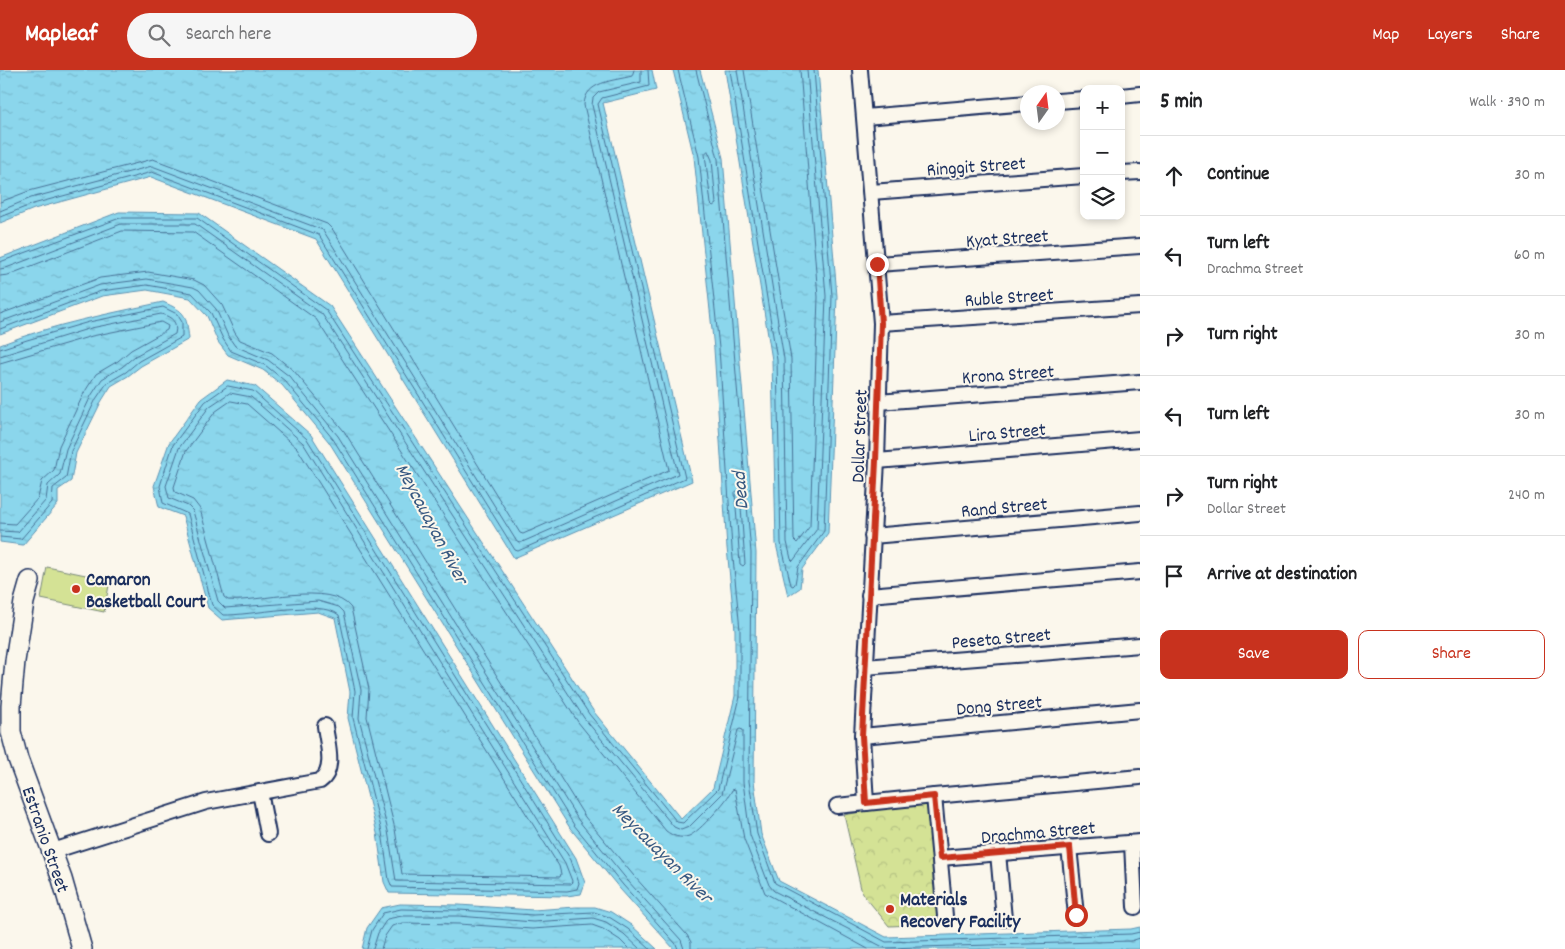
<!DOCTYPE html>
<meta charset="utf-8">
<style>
:root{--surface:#fff;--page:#f6f6f6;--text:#202124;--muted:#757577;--line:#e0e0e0;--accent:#c8321e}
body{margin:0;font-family:Dekko,sans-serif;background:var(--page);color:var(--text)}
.controls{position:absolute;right:15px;top:15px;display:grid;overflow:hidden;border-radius:10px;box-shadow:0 2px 8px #0003}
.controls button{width:45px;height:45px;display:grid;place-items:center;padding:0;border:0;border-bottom:1px solid var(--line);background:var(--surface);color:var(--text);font:25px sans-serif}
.compass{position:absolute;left:1020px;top:15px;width:45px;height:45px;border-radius:50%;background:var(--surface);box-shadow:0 2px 8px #0003;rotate:14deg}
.stop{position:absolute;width:15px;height:15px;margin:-11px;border:4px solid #c8321e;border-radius:50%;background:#fff}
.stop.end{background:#c8321e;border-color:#fff;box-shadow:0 1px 5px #0008}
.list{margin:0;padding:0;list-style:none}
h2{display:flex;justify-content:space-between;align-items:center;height:65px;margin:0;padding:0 20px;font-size:21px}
h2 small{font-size:16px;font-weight:400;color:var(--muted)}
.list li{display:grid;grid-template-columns:32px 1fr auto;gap:15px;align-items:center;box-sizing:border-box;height:80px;padding:0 20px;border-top:1px solid var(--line)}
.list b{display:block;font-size:19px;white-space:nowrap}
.list p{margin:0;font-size:16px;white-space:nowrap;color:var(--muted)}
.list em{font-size:16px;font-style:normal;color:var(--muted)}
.actions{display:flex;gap:10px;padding:15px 20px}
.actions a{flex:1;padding:11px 0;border:1px solid var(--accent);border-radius:10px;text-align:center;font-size:18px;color:var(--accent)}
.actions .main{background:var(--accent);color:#fff}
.icon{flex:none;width:28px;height:28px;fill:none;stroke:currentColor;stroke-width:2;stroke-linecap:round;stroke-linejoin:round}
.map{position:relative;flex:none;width:1140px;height:879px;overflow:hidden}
header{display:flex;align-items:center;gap:30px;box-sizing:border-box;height:70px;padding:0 25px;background:var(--accent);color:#fff}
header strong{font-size:24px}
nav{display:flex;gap:28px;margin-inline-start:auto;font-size:18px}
.search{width:350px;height:45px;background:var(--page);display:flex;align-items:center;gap:12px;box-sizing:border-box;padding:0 18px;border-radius:28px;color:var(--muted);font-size:19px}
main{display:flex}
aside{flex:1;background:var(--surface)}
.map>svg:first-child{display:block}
.park{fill:url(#park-crowns);stroke:#78887a}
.pitch{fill:#d4e295;stroke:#78887a}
.water{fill:url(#water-ripples);stroke:#5e93b3}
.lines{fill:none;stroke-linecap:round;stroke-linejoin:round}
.shore{stroke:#487297;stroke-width:1}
.street-casing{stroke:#1b2f5e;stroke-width:18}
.secondary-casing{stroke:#1b2f5e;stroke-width:22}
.street{stroke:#fbf7ec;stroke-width:14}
.secondary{stroke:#fbf7ec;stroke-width:19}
.route{stroke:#c8321e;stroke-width:6}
.poi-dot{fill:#c8321e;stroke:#fbf7ec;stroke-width:2}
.labels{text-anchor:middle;stroke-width:4;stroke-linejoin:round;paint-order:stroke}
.street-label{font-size:19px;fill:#1b2f5e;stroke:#fbf7ec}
.poi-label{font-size:19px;font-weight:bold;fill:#1b2f5e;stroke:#fbf7ec;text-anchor:start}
.water-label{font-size:20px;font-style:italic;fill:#375982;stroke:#fbf7ec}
</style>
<header>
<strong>Mapleaf</strong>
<div class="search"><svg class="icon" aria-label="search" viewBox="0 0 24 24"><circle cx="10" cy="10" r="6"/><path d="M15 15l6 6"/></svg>Search here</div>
<nav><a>Map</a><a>Layers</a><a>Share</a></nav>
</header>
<main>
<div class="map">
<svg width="1140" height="879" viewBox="0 0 1140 879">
<defs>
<pattern id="park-crowns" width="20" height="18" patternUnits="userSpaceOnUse" patternTransform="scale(1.25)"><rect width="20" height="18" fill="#d4e295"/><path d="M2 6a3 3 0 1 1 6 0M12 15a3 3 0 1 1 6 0" fill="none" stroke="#b5c283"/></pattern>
<pattern id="water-ripples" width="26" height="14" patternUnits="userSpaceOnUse" patternTransform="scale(1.25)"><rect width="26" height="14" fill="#8bd6ec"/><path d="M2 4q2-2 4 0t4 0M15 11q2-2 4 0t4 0" fill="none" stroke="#77b8cd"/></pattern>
</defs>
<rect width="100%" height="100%" fill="#fbf7ec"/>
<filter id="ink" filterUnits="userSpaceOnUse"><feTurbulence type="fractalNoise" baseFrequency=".02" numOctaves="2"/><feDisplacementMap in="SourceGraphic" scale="10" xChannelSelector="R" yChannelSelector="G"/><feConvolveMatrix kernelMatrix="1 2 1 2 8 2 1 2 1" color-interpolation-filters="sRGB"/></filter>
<g filter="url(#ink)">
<path class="park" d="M 929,733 L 938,854 L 889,856 L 862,823 L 844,745 L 866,741 Z"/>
<path class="pitch" d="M 47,497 L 110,510 L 104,542 L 41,529 Z"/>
<g class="water">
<path d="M 0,0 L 652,0 L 656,20 L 603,33 L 692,411 L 514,488 L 316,169 L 151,107 L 34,139 L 0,153 Z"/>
<path d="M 673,0 L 700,0 L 723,88 L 756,483 L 754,711 L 761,764 L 779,811 L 886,867 L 1131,859 L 1140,857 L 1140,879 L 674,879 L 620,819 L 570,758 L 329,372 L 282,315 L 263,300 L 228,285 L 218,272 L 207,246 L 190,228 L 147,220 L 102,226 L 0,264 L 0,188 L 119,142 L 199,143 L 330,236 L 594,642 L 681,749 L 713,718 L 735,626 L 735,560 L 727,478 L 714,279 L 694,87 Z"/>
<path d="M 725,0 L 818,0 L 837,226 L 828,464 L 802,499 L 800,518 L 788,526 L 776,474 L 772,290 Z"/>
<path d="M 163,232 C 186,242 186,244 189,269 L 141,296 L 128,306 L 111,316 L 101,332 L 76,383 L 71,411 L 58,420 L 58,434 L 23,475 L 0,472 L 0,275 C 53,254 108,244 163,232 Z"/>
<path d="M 227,310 L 255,316 L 311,365 L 576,788 L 585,813 L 581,824 L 567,826 L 389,823 L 384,812 L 377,763 L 348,648 L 350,622 L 335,548 L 318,542 L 222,550 L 208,538 L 183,446 L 159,437 L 154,416 L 169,373 L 201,329 Z"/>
<path d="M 400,834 L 459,835 L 533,840 L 576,837 L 595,837 L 611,842 L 631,855 L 657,879 L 362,879 L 367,858 L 381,838 Z"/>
</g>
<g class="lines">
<g class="shore">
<path d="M 696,0 L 718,89 L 751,483 L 749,711 L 757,764 L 775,813 L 886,872 L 1131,864 L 1140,862"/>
<path d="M 730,0 L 777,290 L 781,473 L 791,515 L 793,516 L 795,514 L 798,497 L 824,461 L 832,226 L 814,0"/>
<path d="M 737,0 L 784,289 L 787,472 L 791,489 L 793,491 L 817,459 L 826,226 L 807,0"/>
<path d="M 744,0 L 791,289 L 794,470 L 797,473 L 810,456 L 818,227 L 800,0"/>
<path d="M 708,81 L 712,90 L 716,134 L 713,136 L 711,134 L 705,84 Z"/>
<path d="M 0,132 L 29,121 L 153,89 L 327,154 L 333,160 L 520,463 L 523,464 L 669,400 L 584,35 C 585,11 614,11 632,6 L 634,0"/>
<path d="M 0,141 L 31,128 L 152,96 L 323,160 L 517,472 L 520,473 L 678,404 L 592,35 L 593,28 L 599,22 L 641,12 L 641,0"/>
<path d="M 0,147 L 33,134 L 152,102 L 319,165 L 515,480 L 518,481 L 685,408 L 598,34 L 602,28 L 649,16 L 648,0"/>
<path d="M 0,192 L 120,148 L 197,148 L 326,240 L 589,644 L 677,752 L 683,753 L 718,719 L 740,627 L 740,560 L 732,478 L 719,278 L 699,87 L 678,0"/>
<path d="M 0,199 L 6,198 L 121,154 L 195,154 L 322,244 L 584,648 L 674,757 L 681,760 L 689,757 L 722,724 L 738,660 L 740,659 L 743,660 L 743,712 L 750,765 L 769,815 L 774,821 L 885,878 L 1131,871 L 1140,868"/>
<path d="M 0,206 L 8,205 L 122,161 L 193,162 L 316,249 L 578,652 L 666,761 C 673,766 680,769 689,766 C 699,762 728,730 732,720 L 735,719 L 744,769 L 765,823 L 868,879"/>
<path d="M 0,244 L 100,208 L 148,202 L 194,210 L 204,215 L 222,235 L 235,263 L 240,270 L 272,283 L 294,301 L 344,361 L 585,747 L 634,806 L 687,865 L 691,872 L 691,879"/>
<path d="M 0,252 L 100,215 L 147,209 L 193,217 L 199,220 L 216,239 L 228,266 L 235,276 L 268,290 L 289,306 L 338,366 L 579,751 L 628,811 L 681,870 L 684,879"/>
<path d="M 0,259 L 101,221 L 147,215 L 192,223 L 211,243 L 223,269 L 231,281 L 265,295 L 285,311 L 333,369 L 574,755 L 623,815 L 676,874 L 678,879"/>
<path d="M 0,279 L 27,270 L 89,252 L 163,237 L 177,244 L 182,252 L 182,267 L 139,291 L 126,302 L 107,313 L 96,329 L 71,381 L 66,408 L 53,418 L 52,433 L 21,469 L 0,467"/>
<path d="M 0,286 L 91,258 L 161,244 C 172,247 178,252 175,264 L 135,286 L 122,297 L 102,309 L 91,326 L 66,379 L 60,404 L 48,415 L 46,430 L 18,462 L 0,461"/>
<path d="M 0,293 L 92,266 L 161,252 L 168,256 L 167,260 L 131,280 L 118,291 L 96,304 L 84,323 L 59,376 L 54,400 L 42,411 L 38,428 L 15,454 L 0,453"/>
<path d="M 228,316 L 253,321 L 307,369 L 571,790 L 579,813 L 577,819 L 567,821 L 392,817 L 389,810 L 382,762 L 353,648 L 355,621 L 339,545 C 320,529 250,546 223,545 L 212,535 L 188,444 L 163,433 L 160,416 L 173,375 L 205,332 Z"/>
<path d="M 230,323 L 251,327 L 303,373 L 565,793 L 572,811 L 571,814 L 396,811 L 388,761 L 359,648 L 361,620 L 344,542 L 339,537 L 318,531 L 225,538 L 218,531 L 193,441 L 188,436 L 169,428 L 166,416 L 179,378 L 209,337 Z"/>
<path d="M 231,331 L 247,334 L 297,378 L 559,796 L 561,804 L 560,807 L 402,804 L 395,759 L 367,647 L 369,619 L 351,538 C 330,510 258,533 228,530 L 224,527 L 200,439 L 193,430 L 175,422 L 174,417 L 186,381 L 215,342 Z"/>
<path d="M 737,421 L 740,423 L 745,494 L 743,496 L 740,494 L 735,423 Z"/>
<path d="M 367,879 L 372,860 L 383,843 L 401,839 L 459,840 L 533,845 L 594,842 L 609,847 L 628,859 L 650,879"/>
<path d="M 373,879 L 378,863 L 387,849 L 402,846 L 459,846 L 533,852 L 593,848 L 606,852 L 624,864 L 640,879"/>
<path d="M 381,879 L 385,866 L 392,856 L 403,853 L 459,854 L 532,859 L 592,855 L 603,859 L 620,870 L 629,879"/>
</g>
<defs>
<g id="street">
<path d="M 860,0 L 881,253 L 877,391 L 862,666 L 866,733"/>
<path d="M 1121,26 L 1140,24"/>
<path d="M 1058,31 L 1084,29"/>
<path d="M 865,47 L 1028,33"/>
<path d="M 1121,103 L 1140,102"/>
<path d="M 871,122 L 1084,106"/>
<path d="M 877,194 L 1140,176"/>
<path d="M 881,253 L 1140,236"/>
<path d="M 878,332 L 1140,312"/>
<path d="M 877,391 L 1140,369"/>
<path d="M 872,466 L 1140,443"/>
<path d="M 869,525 L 1140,502"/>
<path d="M 865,597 L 1140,575"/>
<path d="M 862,666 L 1140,640"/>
<path d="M 260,722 L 268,764"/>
<path d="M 934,726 L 945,846"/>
<path d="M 837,736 L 934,726 L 1140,707"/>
<path d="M 1132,773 L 1135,837"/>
<path d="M 1069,777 L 1076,845"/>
<path d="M 53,781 L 206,732 L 320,711 C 336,700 327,673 325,656"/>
<path d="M 998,783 L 1004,849"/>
<path d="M 940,788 L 1140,772"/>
</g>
<path id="secondary" d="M 30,511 L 24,532 L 15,591 L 11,636 L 11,662 L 18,689 L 62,809 L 82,879"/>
</defs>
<use href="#street" class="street-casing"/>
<use href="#secondary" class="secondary-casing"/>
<use href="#street" class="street"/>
<use href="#secondary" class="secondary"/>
</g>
</g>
<g class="lines" filter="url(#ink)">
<path class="route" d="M 877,194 L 881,253 L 876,391 L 862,666 L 866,733 L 934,726 L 940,788 L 1070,777 L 1076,845"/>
</g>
<g class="poi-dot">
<circle cx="76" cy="519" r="5"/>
<circle cx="890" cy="839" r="5"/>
</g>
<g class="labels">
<g class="street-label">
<text transform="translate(976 95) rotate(-4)" y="7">Ringgit Street</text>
<text transform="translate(1007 167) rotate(-4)" y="7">Kyat Street</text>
<text transform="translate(1009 226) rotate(-4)" y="7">Ruble Street</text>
<text transform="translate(1008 303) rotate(-4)" y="7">Krona Street</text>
<text transform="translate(1007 361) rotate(-5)" y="7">Lira Street</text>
<text transform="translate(858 366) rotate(-88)" y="7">Dollar Street</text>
<text transform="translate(1004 436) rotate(-5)" y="7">Rand Street</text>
<text transform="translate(1001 567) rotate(-5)" y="7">Peseta Street</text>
<text transform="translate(999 634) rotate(-5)" y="7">Dong Street</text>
<text transform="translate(1038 761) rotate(-5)" y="7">Drachma Street</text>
<text transform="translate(47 769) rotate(71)" y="7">Estranio Street</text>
</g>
<g class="poi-label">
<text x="86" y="515">Camaron<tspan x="86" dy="22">Basketball Court</tspan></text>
<text x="900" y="835">Materials<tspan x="900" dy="22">Recovery Facility</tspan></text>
</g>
<g class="water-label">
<text transform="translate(739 421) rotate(-95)" y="7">Dead</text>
<text transform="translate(433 453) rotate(62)" y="7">Meycauayan River</text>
<text transform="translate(663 782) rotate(45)" y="7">Meycauayan River</text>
</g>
</g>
</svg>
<div class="controls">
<button>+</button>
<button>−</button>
<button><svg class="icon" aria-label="layers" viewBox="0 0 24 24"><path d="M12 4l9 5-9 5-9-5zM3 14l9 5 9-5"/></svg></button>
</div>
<svg class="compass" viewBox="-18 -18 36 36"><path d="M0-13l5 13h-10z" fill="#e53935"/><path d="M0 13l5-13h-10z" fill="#757577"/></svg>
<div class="stop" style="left:1076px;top:845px"></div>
<div class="stop end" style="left:877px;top:194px"></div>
</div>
<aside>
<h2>5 min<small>Walk · 390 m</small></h2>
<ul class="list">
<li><svg class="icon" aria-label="ahead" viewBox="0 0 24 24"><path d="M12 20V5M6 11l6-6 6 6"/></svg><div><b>Continue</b></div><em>30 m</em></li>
<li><svg class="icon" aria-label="left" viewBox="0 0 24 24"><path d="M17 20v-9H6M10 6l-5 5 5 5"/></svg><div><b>Turn left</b><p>Drachma Street</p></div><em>60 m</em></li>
<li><svg class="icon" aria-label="right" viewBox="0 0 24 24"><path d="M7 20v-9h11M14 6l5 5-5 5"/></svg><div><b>Turn right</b></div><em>30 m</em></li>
<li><svg class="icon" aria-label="left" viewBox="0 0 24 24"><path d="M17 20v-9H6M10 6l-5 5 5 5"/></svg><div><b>Turn left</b></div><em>30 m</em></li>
<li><svg class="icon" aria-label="right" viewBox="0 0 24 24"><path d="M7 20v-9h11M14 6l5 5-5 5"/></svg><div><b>Turn right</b><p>Dollar Street</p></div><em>240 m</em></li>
<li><svg class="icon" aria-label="arrive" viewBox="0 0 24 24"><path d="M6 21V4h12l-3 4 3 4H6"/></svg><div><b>Arrive at destination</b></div></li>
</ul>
<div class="actions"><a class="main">Save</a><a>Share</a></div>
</aside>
</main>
